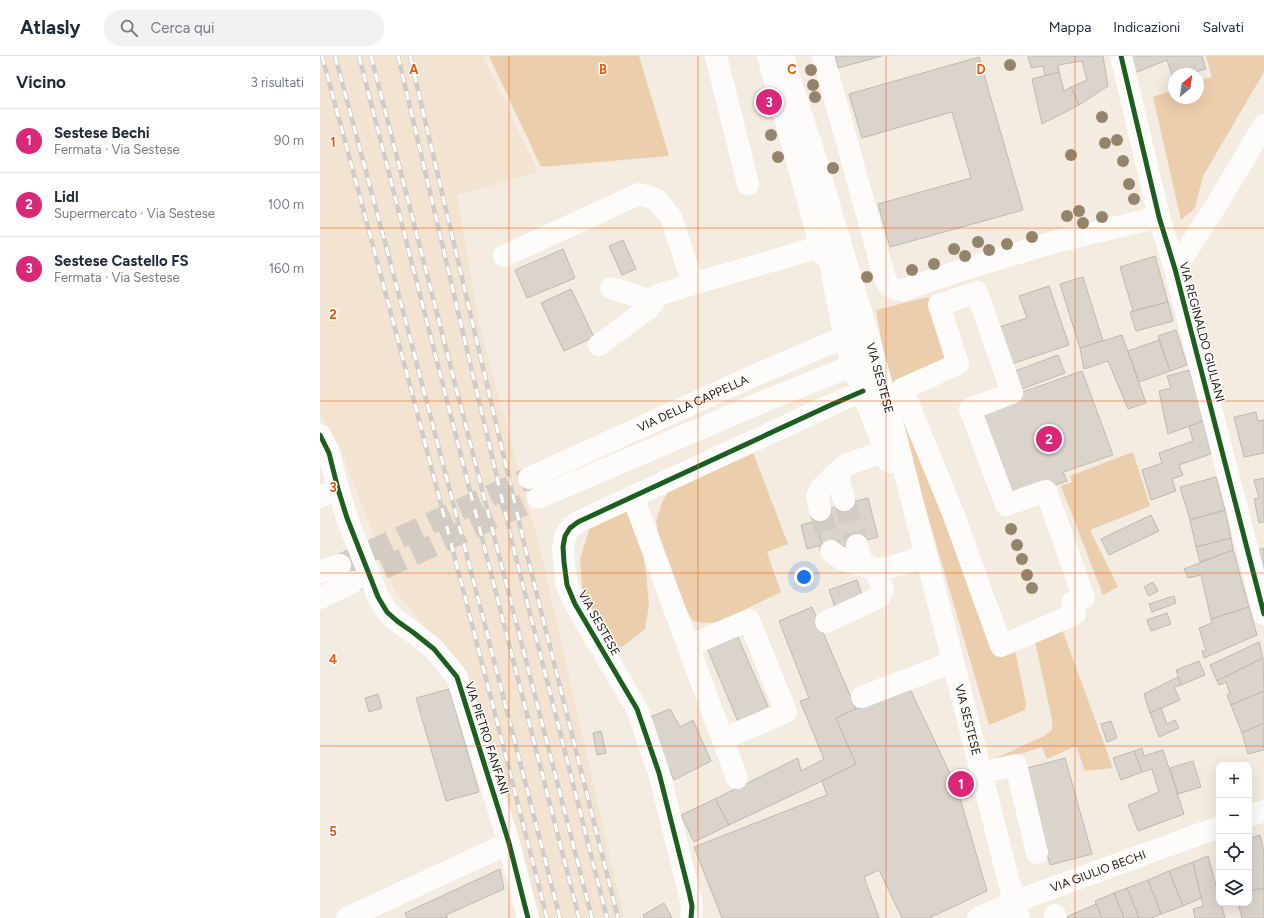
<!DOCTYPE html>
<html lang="it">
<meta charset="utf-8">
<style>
:root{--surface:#fff;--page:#f2f2f3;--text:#1f2937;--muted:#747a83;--line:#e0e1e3;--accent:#db2777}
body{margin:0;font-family:Figtree,sans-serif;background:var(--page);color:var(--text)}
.controls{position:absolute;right:12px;bottom:12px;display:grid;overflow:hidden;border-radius:8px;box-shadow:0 4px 16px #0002}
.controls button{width:36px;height:36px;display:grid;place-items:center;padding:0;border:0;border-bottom:1px solid var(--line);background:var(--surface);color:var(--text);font:20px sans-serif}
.compass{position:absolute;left:848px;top:12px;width:36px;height:36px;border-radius:50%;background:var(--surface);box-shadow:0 4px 16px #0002;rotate:29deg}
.you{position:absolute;left:484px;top:521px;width:14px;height:14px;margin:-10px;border:3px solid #fff;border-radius:50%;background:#1a73e8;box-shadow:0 0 0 6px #1a73e833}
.badge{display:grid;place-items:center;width:26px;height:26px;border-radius:50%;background:var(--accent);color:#fff;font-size:13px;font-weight:700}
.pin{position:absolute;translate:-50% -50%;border:2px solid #fff;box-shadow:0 1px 4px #0006}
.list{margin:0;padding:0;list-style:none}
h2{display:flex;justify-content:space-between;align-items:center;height:52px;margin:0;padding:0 16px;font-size:17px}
h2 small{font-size:13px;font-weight:400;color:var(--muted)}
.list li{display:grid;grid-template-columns:26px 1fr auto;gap:12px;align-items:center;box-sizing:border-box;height:64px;padding:0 16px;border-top:1px solid var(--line)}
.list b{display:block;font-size:15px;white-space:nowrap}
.list p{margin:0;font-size:13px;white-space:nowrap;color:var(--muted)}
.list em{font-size:13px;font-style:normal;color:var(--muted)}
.icon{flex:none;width:22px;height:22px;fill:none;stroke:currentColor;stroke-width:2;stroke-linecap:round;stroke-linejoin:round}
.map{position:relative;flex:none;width:944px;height:862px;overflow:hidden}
header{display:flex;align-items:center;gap:24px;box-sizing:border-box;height:56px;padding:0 20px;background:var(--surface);border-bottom:1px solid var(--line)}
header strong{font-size:19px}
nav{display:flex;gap:22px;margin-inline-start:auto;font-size:14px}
.search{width:280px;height:36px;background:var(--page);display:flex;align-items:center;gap:10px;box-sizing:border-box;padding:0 14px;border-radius:22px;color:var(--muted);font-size:15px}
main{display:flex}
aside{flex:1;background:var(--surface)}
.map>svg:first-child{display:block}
.built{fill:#f3e4d2}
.green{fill:#ebceac}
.building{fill:#dbd4cc;stroke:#c0b9b1}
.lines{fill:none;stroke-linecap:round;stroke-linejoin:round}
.minor-tunnel{stroke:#d4cbc2;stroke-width:22;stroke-dasharray:22 11;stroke-linecap:butt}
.minor{stroke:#fdfcfa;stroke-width:22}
.major{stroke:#fdfcfa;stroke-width:22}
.rail-casing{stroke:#cfccc9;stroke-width:4.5}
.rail{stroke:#fff;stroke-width:3;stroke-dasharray:9;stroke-linecap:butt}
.cycleway-casing{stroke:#fff;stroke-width:8}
.cycleway{stroke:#1b5e20;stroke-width:5}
.tree{fill:#95846c}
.grid{fill:none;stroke:#e8590c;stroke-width:1;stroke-opacity:0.55}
.labels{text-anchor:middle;stroke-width:3;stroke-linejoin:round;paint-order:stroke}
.street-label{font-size:12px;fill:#1c1610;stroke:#fff}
.grid-label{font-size:13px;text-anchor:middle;font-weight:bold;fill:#e8590c;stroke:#fff;stroke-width:3;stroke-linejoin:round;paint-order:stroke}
</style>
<header>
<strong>Atlasly</strong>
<div class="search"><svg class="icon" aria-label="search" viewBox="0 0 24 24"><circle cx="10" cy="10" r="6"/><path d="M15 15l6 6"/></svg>Cerca qui</div>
<nav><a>Mappa</a><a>Indicazioni</a><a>Salvati</a></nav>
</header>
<main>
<aside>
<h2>Vicino<small>3 risultati</small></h2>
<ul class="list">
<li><span class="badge">1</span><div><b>Sestese Bechi</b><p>Fermata · Via Sestese</p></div><em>90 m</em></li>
<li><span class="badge">2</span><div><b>Lidl</b><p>Supermercato · Via Sestese</p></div><em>100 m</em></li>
<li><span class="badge">3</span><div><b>Sestese Castello FS</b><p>Fermata · Via Sestese</p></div><em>160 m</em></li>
</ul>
</aside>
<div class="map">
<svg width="944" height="862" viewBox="0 0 944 862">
<rect width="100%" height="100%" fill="#f4ebe1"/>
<path class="built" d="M 0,0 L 163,0 L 218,116 L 137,139 L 159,268 L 220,493 L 304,862 L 206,862 L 141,615 L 74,533 L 20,391 L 0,358 Z"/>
<g class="green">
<path d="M 169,0 L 319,0 L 349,100 L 221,111 Z"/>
<path d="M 886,0 L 944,0 L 944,16 L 883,120 L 875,152 L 861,164 L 833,41 L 854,34 L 854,42 L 878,42 L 878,25 L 892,21 Z"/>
<path d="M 608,241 L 619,249 L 638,308 L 582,333 L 681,590 L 693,585 L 706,647 L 705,654 L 669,669 L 569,327 L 556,254 Z"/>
<path d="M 432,394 L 468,488 L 447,496 L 461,536 L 399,566 L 383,567 L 373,565 L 357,538 L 343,501 L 336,465 L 343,444 L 352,430 Z"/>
<path d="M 813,396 L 830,450 L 770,474 L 798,531 L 783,539 L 741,430 L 752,426 L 750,420 Z"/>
<path d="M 308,451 L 320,478 L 326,517 L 329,549 L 325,573 L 305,589 L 295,594 L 281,574 L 262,531 L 260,503 L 268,477 L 273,465 Z"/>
<path d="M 739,565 L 793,712 L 765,715 L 756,690 L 727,703 L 722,691 L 678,705 L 676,702 L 724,680 L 732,674 L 732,664 L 713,576 Z"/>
</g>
<g class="building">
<path d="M 515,0 L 562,0 L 518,12 Z"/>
<path d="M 708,0 L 783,0 L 788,30 L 759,49 L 751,31 L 767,24 L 762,5 L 738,9 L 739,16 L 725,20 L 723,10 L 711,12 Z"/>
<path d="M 809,0 L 882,0 L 886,13 L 868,18 L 854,18 L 854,22 L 853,22 L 847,4 L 812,18 Z"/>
<path d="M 659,1 L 703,154 L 570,191 L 558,148 L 651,122 L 632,56 L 542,82 L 529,38 Z"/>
<path d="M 739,16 L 744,35 L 751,31 L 759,49 L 722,68 L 712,23 Z"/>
<path d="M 303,184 L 316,213 L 302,219 L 289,190 Z"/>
<path d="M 243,193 L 255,222 L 207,242 L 195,214 Z"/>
<path d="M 835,200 L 848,246 L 813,255 L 800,211 Z"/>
<path d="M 763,221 L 783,285 L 760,292 L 740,228 Z"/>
<path d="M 729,230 L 749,289 L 685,310 L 673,273 L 707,262 L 699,240 Z"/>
<path d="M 251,233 L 274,281 L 244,295 L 221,247 Z"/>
<path d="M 848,246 L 853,265 L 816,275 L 810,256 Z"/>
<path d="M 856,274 L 867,309 L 850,315 L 838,280 Z"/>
<path d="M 802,279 L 826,347 L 808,353 L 788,305 L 764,313 L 760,292 Z"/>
<path d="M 839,284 L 850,315 L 819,326 L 808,295 Z"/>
<path d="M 738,299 L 745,317 L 694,336 L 687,318 Z"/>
<path d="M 870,314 L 883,365 L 848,378 L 839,335 L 851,332 L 847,320 Z"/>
<path d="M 762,315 L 793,399 L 743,416 L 747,425 L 694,443 L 656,356 L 663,350 Z"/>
<path d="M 936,356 L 938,365 L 944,364 L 944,397 L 924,401 L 914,361 Z"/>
<path d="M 883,365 L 891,398 L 859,409 L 863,419 L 852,423 L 856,435 L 831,444 L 822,414 L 842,407 L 839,397 L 873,385 L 869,370 Z"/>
<path d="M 896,421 L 905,454 L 870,464 L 860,431 Z"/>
<path d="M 944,422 L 944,466 L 939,467 L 934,443 L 939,442 L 934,424 Z"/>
<path d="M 548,442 L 558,481 L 506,495 L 502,489 L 496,465 L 496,456 Z"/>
<path d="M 905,454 L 911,482 L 876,491 L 870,464 Z"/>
<path d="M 831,459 L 839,475 L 789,499 L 781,483 Z"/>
<path d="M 496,465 L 502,489 L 487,493 L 481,469 Z"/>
<path d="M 911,482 L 913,494 L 880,506 L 876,491 Z"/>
<path d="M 944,492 L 944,530 L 935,495 Z"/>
<path d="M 913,494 L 929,551 L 891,563 L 881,519 L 868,522 L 864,513 Z"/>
<path d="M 537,524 L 543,541 L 515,551 L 509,534 Z"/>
<path d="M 833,526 L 838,535 L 829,540 L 824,531 Z"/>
<path d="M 854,540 L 856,547 L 832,556 L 829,548 Z"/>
<path d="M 492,551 L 536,653 L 516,662 L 536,708 L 502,725 L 409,769 L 395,743 L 478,702 L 481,715 L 504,703 L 480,645 L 489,642 L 459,565 Z"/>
<path d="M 929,551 L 937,579 L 884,602 L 882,595 L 886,595 L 879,572 L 892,567 L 891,563 Z"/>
<path d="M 847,557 L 851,568 L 831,575 L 827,564 Z"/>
<path d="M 417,579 L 450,655 L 419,668 L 387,592 Z"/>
<path d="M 939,586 L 943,602 L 897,625 L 890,609 Z"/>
<path d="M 943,602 L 944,635 L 911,649 L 907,639 L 910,638 L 906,626 L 899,629 L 897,625 Z"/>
<path d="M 879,605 L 885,619 L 861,629 L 856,614 Z"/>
<path d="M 858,621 L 861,629 L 854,631 L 860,644 L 830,657 L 824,638 Z"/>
<path d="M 588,629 L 637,732 L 667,835 L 609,862 L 582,862 L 559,814 L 544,821 L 559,862 L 402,862 L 374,791 L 507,739 L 502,725 L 536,708 L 516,662 Z"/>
<path d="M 129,633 L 159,736 L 126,745 L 96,642 Z"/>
<path d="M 944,635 L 944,667 L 922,677 L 911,649 Z"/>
<path d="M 58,638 L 62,652 L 49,656 L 45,642 Z"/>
<path d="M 841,652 L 847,668 L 855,664 L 859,672 L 839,681 L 830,657 Z"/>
<path d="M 350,653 L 360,671 L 373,664 L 391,705 L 354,724 L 335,680 L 330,661 Z"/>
<path d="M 791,665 L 797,682 L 787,686 L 781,668 Z"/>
<path d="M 944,667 L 944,694 L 928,698 L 922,677 Z"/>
<path d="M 281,675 L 286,697 L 277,699 L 273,677 Z"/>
<path d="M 822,692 L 824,700 L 843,694 L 864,758 L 818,775 L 808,749 L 839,736 L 832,713 L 822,716 L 814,695 Z"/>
<path d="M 814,695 L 822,716 L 801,724 L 793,702 Z"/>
<path d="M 745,702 L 772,798 L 730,809 L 704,713 Z"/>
<path d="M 873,705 L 881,731 L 858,738 L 850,712 Z"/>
<path d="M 395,743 L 409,769 L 374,786 L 361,759 Z"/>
<path d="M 940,779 L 944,795 L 944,809 L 943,809 L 944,815 L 944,832 L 929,835 L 929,783 Z"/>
<path d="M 888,800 L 899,840 L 899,847 L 901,847 L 905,862 L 875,862 L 873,853 L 883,850 L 873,806 Z"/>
<path d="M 873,806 L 881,842 L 863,850 L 849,815 Z"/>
<path d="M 180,813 L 184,833 L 126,859 L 128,862 L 87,862 L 85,857 Z"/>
<path d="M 849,815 L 863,850 L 841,858 L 828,824 Z"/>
<path d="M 828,824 L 841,858 L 831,862 L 819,862 L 807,832 Z"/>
<path d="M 807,832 L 819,862 L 804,862 L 794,837 Z"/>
<path d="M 944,832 L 944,862 L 922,862 L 918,847 L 929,847 L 929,835 Z"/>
<path d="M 794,837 L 804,862 L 782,862 L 775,845 Z"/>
<path d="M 344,847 L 352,862 L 324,862 L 323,859 Z"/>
<path d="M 776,848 L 782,862 L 744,862 Z"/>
</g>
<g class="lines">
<g class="minor-tunnel">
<path d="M 524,444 L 537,489"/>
<path d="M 500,454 L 511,495"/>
<path d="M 20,509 L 209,422"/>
<path d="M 33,526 L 218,442"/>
</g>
<g class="minor">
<path d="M 396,0 L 428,128"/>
<path d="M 448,0 L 503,199"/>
<path d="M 503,0 L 565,223 C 569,231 573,234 583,234 L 636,216 L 731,187 L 839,161"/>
<path d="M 801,0 L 839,161 L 855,213 L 944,558"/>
<path d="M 184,200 L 319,138 L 336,143 L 351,161 L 373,228 L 520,185"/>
<path d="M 855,213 L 894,153 L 944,69"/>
<path d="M 291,232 L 326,243 L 332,243 L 338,239 L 373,228"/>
<path d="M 657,236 L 692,337 L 650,353 L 686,449 L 726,435 L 764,542 L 752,547 L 755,558 L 681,590 L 633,457 L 582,333 L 638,308 L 619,249 Z"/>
<path d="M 279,289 L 329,252 L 338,239"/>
<path d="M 0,379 L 9,397 L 18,433 L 27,462 L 58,541 L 67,556 L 77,565 L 94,577 L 114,593 L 137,621 L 189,787 L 208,862"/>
<path id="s1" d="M 209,422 L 440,317 L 525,281 L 533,297"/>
<path d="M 0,441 L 18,433"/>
<path d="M 313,441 L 417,722"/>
<path d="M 218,442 L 452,342 L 534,309 L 531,291"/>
<path d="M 524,444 C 521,430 513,418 528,408 L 578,391"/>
<path d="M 500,454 L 497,440 L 501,432 L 523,411"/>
<path d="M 537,489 C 538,495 540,504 546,508 C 559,520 591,504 606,499"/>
<path d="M 511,495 L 521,503 L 551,512"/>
<path d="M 0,516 L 20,509"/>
<path d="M 0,542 L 33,526"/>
<path d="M 506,566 L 560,541 L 563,534 L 555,513"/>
<path d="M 368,590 L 429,564 L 466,656 L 403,683"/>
<path d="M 542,641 L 633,606"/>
<path d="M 661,717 L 696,709 L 717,797"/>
<path d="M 929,760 L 944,755"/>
<path d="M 735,859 L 736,862"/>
<path d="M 27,862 L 189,787"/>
<path d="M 371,862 L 372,850 L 369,836 L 339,717 L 317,653 L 255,548 L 247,529 L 244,506 L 243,491 L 245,480 L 250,472 L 258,466 L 513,348 L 543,335"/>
<path id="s2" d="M 658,862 L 694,846 L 899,771"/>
</g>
<g class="major">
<path id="s3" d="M 464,0 L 470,24 L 491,88 L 551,290 L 575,377 L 694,846 L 699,862"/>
<path d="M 505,176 C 512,216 518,255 528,294 C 539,332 556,368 569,406"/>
</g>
<defs>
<g id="rail">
<path d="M 2,0 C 80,287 154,574 227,862"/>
<path d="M 15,0 L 70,205 L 160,550 L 240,862"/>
<path d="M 39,0 L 259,862"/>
<path d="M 51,0 L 272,862"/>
<path d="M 78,0 L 194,494 L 287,862"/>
<path d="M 90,0 L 205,491 L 298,862"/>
</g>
</defs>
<use href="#rail" class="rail-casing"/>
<use href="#rail" class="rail"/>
<defs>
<g id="cycleway">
<path d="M 801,0 L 839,161 L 855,213 L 944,558"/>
<path d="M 0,379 L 9,397 L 18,433 L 27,462 L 58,541 L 67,556 L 77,565 L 94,577 L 114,593 L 137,621 L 189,787 L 208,862"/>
<path d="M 371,862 L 372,850 L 369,836 L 339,717 L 317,653 L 255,548 L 247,529 L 244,506 L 243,491 L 245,480 L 250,472 L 258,466 L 513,348 L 543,335"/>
</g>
</defs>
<use href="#cycleway" class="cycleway-casing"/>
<use href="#cycleway" class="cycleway"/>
</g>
<g class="tree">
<circle cx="690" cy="9" r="6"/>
<circle cx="491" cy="14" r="6"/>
<circle cx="493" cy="29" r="6"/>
<circle cx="495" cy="41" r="6"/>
<circle cx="782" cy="61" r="6"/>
<circle cx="451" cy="79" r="6"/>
<circle cx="797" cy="84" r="6"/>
<circle cx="785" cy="87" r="6"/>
<circle cx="751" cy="99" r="6"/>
<circle cx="458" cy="101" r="6"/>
<circle cx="803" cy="105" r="6"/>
<circle cx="513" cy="112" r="6"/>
<circle cx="809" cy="128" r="6"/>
<circle cx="814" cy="143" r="6"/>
<circle cx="759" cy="155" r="6"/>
<circle cx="747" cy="160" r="6"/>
<circle cx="782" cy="161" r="6"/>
<circle cx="763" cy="167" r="6"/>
<circle cx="712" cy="181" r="6"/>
<circle cx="658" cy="186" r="6"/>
<circle cx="687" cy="188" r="6"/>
<circle cx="634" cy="193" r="6"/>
<circle cx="669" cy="194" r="6"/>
<circle cx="645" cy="200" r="6"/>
<circle cx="614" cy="208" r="6"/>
<circle cx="592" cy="214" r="6"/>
<circle cx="547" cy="221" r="6"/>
<circle cx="691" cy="473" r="6"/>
<circle cx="697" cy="489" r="6"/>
<circle cx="702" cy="503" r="6"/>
<circle cx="707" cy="519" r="6"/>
<circle cx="712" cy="532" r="6"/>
</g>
<path class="grid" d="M 189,0 L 189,862M 378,0 L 378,862M 566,0 L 566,862M 755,0 L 755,862M 0,172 L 944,172M 0,345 L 944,345M 0,517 L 944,517M 0,690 L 944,690"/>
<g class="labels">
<g class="street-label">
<text transform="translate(882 276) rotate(75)" y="4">VIA REGINALDO GIULIANI</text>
<text dy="4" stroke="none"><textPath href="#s3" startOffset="336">VIA SESTESE</textPath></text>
<text dy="4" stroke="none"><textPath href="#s1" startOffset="180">VIA DELLA CAPPELLA</textPath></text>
<text transform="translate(279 567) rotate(61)" y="4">VIA SESTESE</text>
<text dy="4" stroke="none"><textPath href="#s3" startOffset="689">VIA SESTESE</textPath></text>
<text transform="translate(167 682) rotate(72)" y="4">VIA PIETRO FANFANI</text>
<text dy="4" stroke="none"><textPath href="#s2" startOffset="129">VIA GIULIO BECHI</textPath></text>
</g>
</g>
<g class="grid-label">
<text x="94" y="18">A</text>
<text x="283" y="18">B</text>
<text x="472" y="18">C</text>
<text x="661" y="18">D</text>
<text x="13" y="91">1</text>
<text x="13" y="263">2</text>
<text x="13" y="436">3</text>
<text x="13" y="608">4</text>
<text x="13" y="780">5</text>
</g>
</svg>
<div class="controls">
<button>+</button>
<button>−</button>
<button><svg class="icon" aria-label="locate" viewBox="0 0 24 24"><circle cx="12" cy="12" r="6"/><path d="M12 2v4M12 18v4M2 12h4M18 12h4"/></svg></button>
<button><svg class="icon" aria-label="layers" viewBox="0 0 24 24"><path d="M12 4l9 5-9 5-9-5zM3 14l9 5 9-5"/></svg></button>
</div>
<svg class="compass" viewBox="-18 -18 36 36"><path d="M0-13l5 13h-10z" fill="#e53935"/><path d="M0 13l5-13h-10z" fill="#747a83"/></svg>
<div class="you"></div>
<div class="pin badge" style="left:641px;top:728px">1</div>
<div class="pin badge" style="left:729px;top:383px">2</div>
<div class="pin badge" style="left:449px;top:46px">3</div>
</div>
</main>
